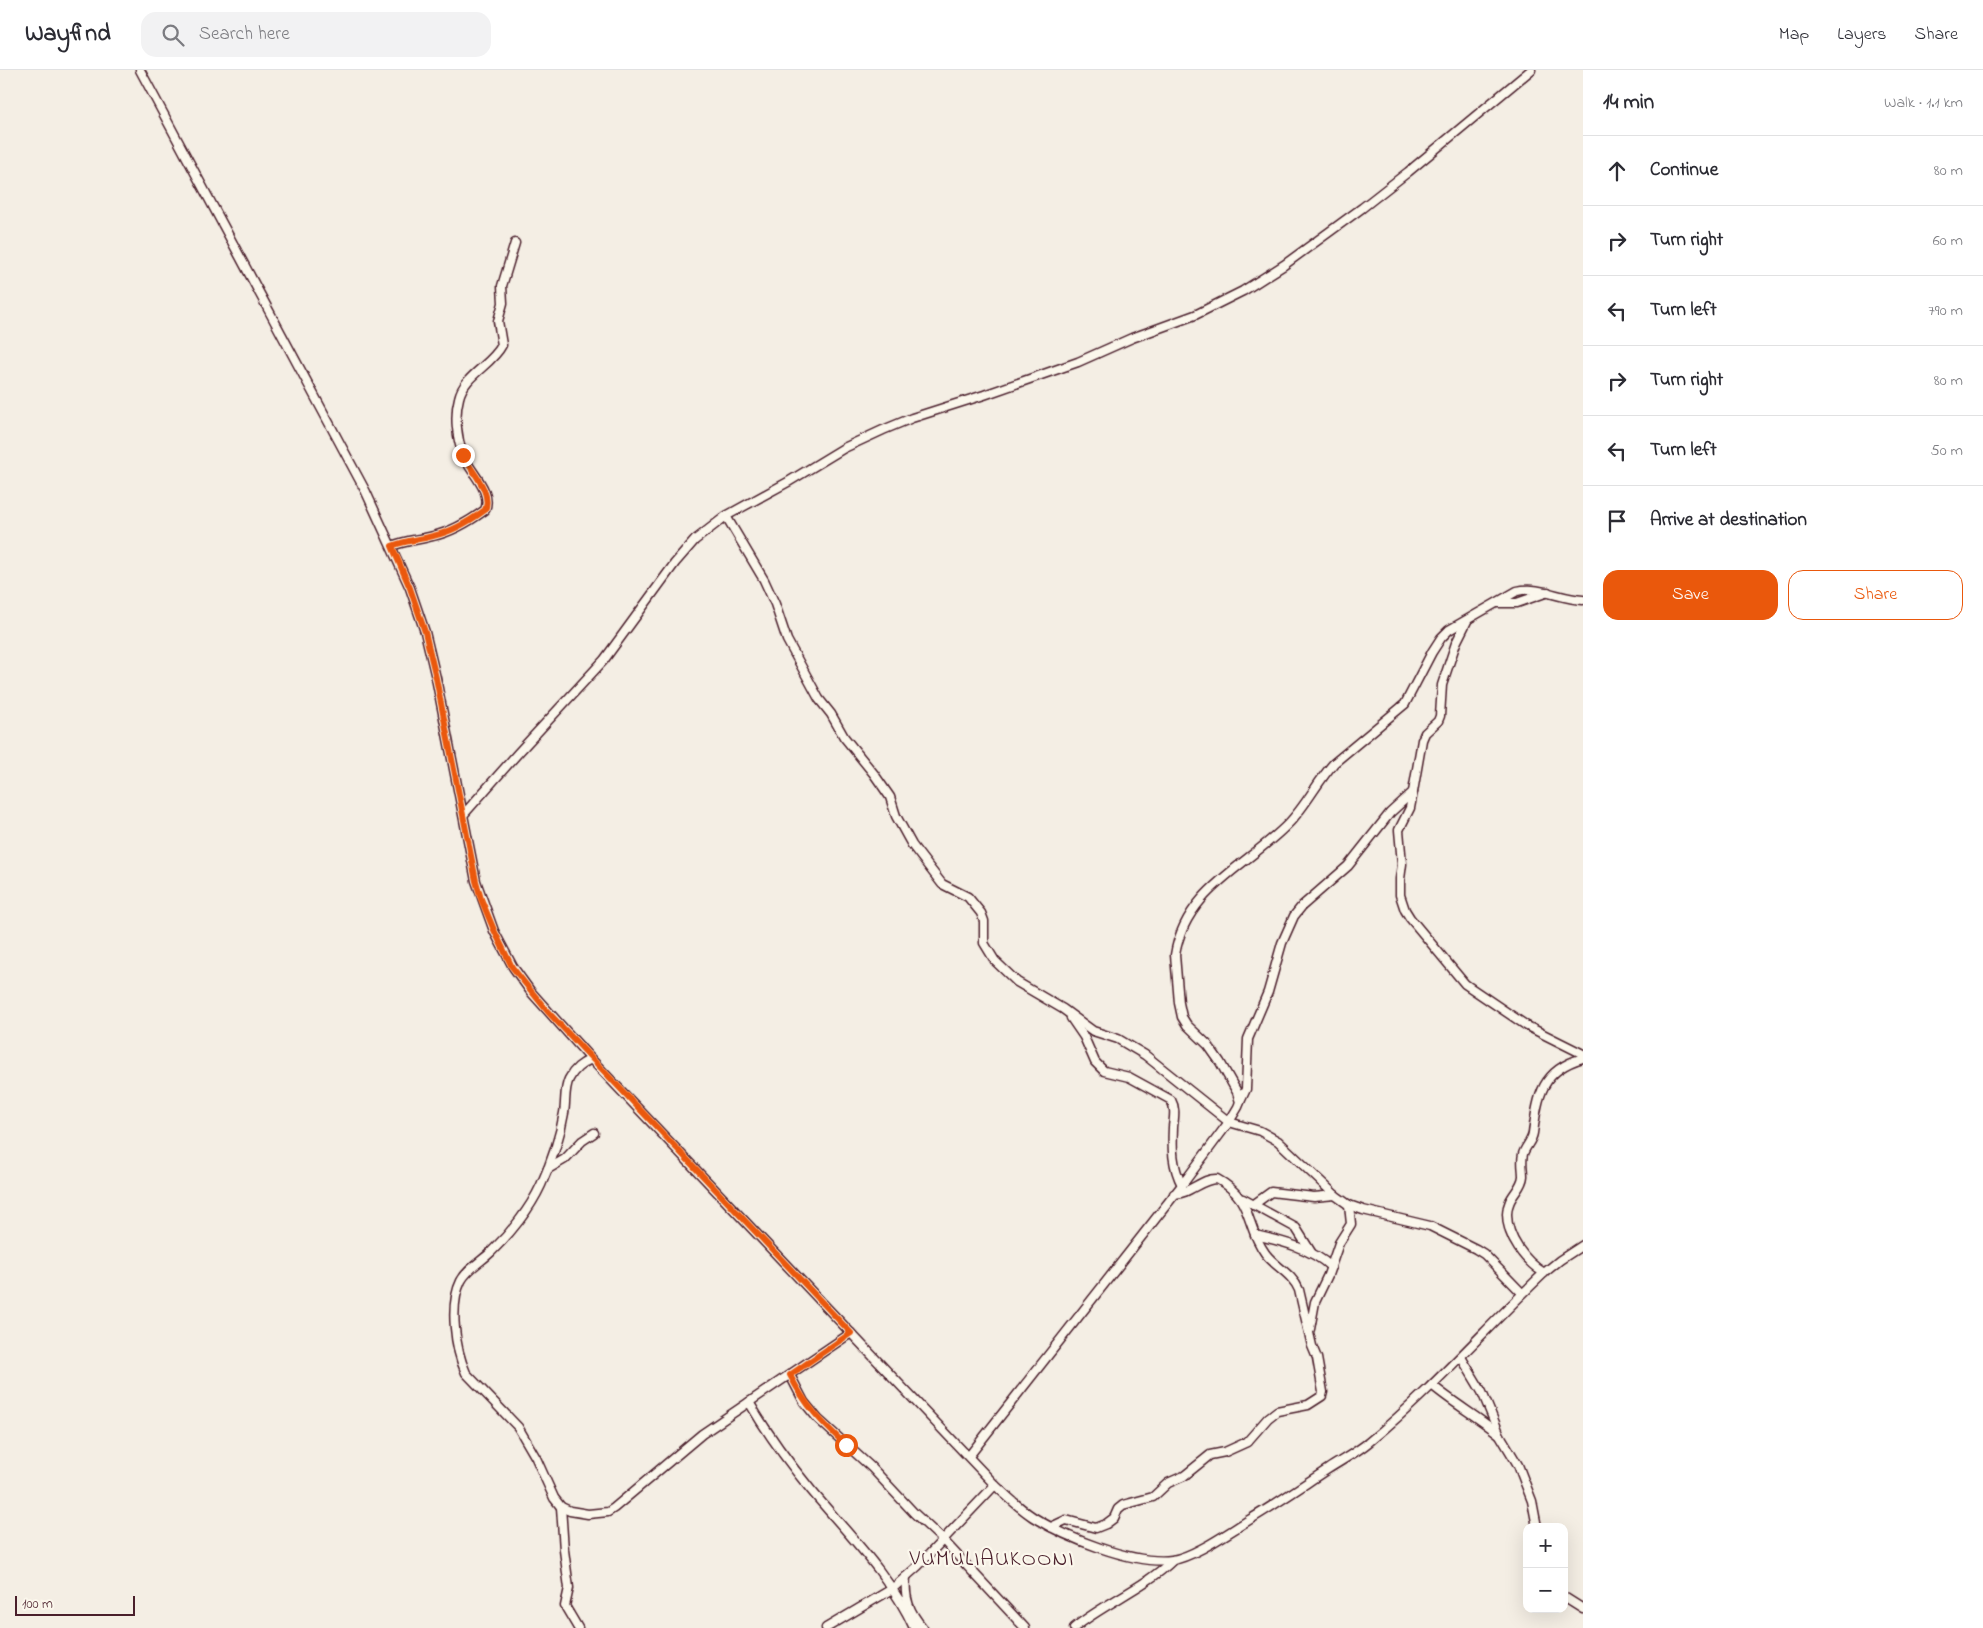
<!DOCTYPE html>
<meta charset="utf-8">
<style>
:root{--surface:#fff;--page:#f2f2f3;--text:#2b2b33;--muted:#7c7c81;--line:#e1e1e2;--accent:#ea580c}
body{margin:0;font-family:"Indie Flower",sans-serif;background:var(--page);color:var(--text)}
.controls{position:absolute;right:15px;bottom:15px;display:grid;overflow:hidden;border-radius:10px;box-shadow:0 5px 20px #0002}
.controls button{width:45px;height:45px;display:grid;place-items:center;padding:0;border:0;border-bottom:1px solid var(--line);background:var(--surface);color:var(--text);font:25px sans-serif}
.scale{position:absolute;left:15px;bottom:12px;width:120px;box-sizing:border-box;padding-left:5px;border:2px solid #4a1f2b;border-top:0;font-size:14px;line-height:18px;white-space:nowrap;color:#4a1f2b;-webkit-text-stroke:4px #fbf7ec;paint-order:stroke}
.stop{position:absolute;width:15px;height:15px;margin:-11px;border:4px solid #ea580c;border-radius:50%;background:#fff}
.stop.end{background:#ea580c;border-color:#fff;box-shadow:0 1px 5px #0008}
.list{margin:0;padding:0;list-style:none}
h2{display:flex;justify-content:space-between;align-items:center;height:65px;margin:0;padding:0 20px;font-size:21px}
h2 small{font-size:16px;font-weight:400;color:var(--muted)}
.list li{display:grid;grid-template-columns:32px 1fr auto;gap:15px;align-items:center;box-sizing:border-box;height:70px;padding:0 20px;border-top:1px solid var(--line)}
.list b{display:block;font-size:19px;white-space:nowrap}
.list em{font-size:16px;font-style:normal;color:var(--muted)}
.actions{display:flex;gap:10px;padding:15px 20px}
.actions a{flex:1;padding:11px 0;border:1px solid var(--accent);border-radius:15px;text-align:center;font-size:18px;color:var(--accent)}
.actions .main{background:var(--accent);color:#fff}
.icon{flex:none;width:28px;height:28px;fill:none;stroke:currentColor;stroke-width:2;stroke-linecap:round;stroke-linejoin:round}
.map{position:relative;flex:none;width:1583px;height:1558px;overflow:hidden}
header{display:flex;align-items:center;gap:30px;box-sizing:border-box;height:70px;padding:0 25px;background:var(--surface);border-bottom:1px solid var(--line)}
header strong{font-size:24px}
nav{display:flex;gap:28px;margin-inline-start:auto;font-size:18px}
.search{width:350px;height:45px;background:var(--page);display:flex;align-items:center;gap:12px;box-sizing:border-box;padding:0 18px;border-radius:15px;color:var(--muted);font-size:19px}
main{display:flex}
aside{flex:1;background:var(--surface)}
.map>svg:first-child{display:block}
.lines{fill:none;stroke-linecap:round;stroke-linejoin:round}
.minor-casing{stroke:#4a1f2b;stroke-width:11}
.minor{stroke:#fbf7ec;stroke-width:8}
.route{stroke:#ea580c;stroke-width:6}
.labels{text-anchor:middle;stroke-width:4.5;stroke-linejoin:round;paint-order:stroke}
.quarter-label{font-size:22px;letter-spacing:1px;fill:#4a1f2b;stroke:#fbf7ec}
</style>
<header>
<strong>Wayfind</strong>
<div class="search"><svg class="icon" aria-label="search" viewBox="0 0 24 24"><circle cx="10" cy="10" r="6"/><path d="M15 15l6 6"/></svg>Search here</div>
<nav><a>Map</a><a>Layers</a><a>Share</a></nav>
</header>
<main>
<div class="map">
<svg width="1583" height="1558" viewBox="0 0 1583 1558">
<rect width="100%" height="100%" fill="#f4eee4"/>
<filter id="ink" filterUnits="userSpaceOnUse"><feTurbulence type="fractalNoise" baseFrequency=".02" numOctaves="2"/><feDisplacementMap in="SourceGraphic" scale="10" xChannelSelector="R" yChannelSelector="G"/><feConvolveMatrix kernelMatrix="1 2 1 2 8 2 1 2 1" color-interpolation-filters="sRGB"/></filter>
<g filter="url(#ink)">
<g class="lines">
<defs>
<g id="minor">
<path d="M 140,0 L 366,422 L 410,518 L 425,562 L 436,608 L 476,811 L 494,861 L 513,897 L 531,922 L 591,989 L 995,1415 C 1007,1426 1019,1438 1033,1447 C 1065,1467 1133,1495 1172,1490 C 1194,1487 1229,1462 1249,1450 C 1276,1434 1302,1416 1328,1399 C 1342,1390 1357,1382 1369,1372 C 1432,1320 1485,1259 1544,1203 L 1560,1190 L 1583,1175"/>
<path d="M 726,446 L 764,510 L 775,534 L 787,570 L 819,629 L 831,644 L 844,667 L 874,704 L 890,727 L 896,746 L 912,775 L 942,814 L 968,827 L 981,843 L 984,851 L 984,873 L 995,891 L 1017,912 L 1063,939 L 1093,961 L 1118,969 L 1145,985 L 1229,1052 L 1260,1061 L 1278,1071 L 1335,1125 L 1349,1135 L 1363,1140 L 1430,1156 L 1476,1179 L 1484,1184 L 1522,1223"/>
<path d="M 392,476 C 406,470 419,470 433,466 C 451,462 470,451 485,440 C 493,421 470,402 463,385 C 457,368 454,346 459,328 C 464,305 492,295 502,275 L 498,251 L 503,233 L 502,216 L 515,173"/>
<path d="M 1498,533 L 1517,533 L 1548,522"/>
<path d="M 1413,722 L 1410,738 L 1399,760 L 1402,794 L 1400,809 L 1400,825 L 1405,840 L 1410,848 L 1465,914 L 1527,956 L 1583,984"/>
<path d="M 464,744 L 518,683 L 604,590 L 675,493 L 695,470 L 726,446 L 788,412 L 844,378 L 883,360 L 912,348 L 984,325 L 1078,292 L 1132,268 L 1195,245 L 1243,221 L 1284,195 L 1362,138 L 1408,102 L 1531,0"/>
<path d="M 1071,948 L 1084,967 L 1095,992 L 1104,1001 L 1129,1007 L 1171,1030 C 1176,1039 1174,1047 1173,1057 C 1172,1078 1172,1096 1182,1115"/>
<path d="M 591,989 C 581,994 574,999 569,1009 C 564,1019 566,1032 564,1043 C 560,1067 551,1093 541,1115 C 530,1139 510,1164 491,1182 C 482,1191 467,1199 461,1211 C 449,1235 455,1279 466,1303 L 518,1357 L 536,1388 L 554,1428 L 561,1437 L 570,1441 L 588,1444 L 608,1442 L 614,1438 L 702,1364 L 851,1263"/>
<path d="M 1240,1032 L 1246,1019 L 1248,969 L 1268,922 L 1282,873 L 1294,846 L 1302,836 L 1348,796 L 1390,743 L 1413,722 L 1422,670 L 1425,663 L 1438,651 L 1440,646 L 1442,615 L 1456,573 L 1467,551"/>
<path d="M 548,1099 L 565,1089 L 582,1071 L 594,1063"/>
<path d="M 1243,1129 L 1296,1158 L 1311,1182"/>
<path d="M 1253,1135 L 1271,1122 L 1314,1127 L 1335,1125"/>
<path d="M 1255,1165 C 1281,1171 1311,1178 1331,1197"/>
<path d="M 1544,1203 C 1525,1191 1507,1168 1507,1144 C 1507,1126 1522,1120 1523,1106 C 1523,1099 1521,1092 1523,1084 C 1525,1077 1532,1071 1533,1063 C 1538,1026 1541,1000 1583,988"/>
<path d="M 1310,1259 L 1315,1232 L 1328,1205 L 1339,1173 L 1351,1154 L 1349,1135"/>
<path d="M 1461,1287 L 1482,1322 L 1500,1365 L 1518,1395 L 1532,1431 L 1537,1457"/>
<path d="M 790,1305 L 804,1332 L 818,1349 L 872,1398 L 914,1443 L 943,1470 L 1025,1558"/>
<path d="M 1432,1315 C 1453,1333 1477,1346 1499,1364"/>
<path d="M 749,1332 C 767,1363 788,1392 811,1420 C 847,1463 891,1506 914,1558"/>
<path d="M 969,1386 L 1182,1115 L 1229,1052 L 1238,1037 L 1240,1032 L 1237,1022 L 1220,992 L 1208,975 L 1187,955 L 1182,947 L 1179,933 L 1175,885 C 1185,820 1247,796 1288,754 C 1306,736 1317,712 1334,693 L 1405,634 L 1432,582 L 1441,568 L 1449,560 L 1517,521 C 1540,516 1560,529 1583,530"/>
<path d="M 561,1437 L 564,1480 L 569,1518 L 565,1536 L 578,1558"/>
<path d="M 1051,1457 L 1066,1450 L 1096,1458 L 1106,1454 L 1114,1448 L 1118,1439 L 1123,1435 L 1153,1427 L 1168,1413 L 1184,1406 L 1210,1385 L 1225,1382 L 1247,1372 L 1268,1348 L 1277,1341 L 1308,1335 L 1322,1326 L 1323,1322 L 1317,1288 L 1312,1276 L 1299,1220 C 1292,1203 1275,1197 1265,1183 C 1244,1154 1254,1129 1217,1109 C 1202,1108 1190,1124 1174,1124"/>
<path d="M 906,1507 C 904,1528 909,1542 923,1558"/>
<path d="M 1564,1527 L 1583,1539"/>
<path d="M 826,1558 L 892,1519 L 918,1496 L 995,1415"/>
<path d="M 1074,1558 C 1105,1533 1144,1518 1173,1490"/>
</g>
</defs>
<use href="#minor" class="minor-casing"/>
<use href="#minor" class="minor"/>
</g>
</g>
<g class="lines" filter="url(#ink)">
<path class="route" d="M 463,385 C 471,401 493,422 485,440 C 470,451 451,462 433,466 C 419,470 406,470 392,476 L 410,518 L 425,562 L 436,608 L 476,811 L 481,829 L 494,860 L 512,897 L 548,942 L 851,1263 L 790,1305 C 805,1335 821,1352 846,1375"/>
</g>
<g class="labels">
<g class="quarter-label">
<text x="992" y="1495">VUMULIAUKOONI</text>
</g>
</g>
</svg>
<div class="controls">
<button>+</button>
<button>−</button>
</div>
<div class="scale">100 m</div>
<div class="stop" style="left:846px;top:1375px"></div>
<div class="stop end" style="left:463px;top:385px"></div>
</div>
<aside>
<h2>14 min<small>Walk · 1.1 km</small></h2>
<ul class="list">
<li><svg class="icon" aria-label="ahead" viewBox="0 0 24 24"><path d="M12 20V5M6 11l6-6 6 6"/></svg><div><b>Continue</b></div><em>80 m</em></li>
<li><svg class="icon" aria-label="right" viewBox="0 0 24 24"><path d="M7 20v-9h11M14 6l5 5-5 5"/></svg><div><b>Turn right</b></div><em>60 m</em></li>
<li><svg class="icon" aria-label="left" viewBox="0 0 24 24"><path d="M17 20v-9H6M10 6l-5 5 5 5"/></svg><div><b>Turn left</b></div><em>790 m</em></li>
<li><svg class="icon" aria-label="right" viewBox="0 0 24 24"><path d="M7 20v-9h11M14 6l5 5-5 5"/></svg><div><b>Turn right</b></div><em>80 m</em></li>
<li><svg class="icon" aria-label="left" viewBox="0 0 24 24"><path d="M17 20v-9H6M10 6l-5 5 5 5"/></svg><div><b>Turn left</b></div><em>50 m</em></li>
<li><svg class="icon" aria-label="arrive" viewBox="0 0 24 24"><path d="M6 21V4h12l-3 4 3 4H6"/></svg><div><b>Arrive at destination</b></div></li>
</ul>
<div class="actions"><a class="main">Save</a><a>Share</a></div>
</aside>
</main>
